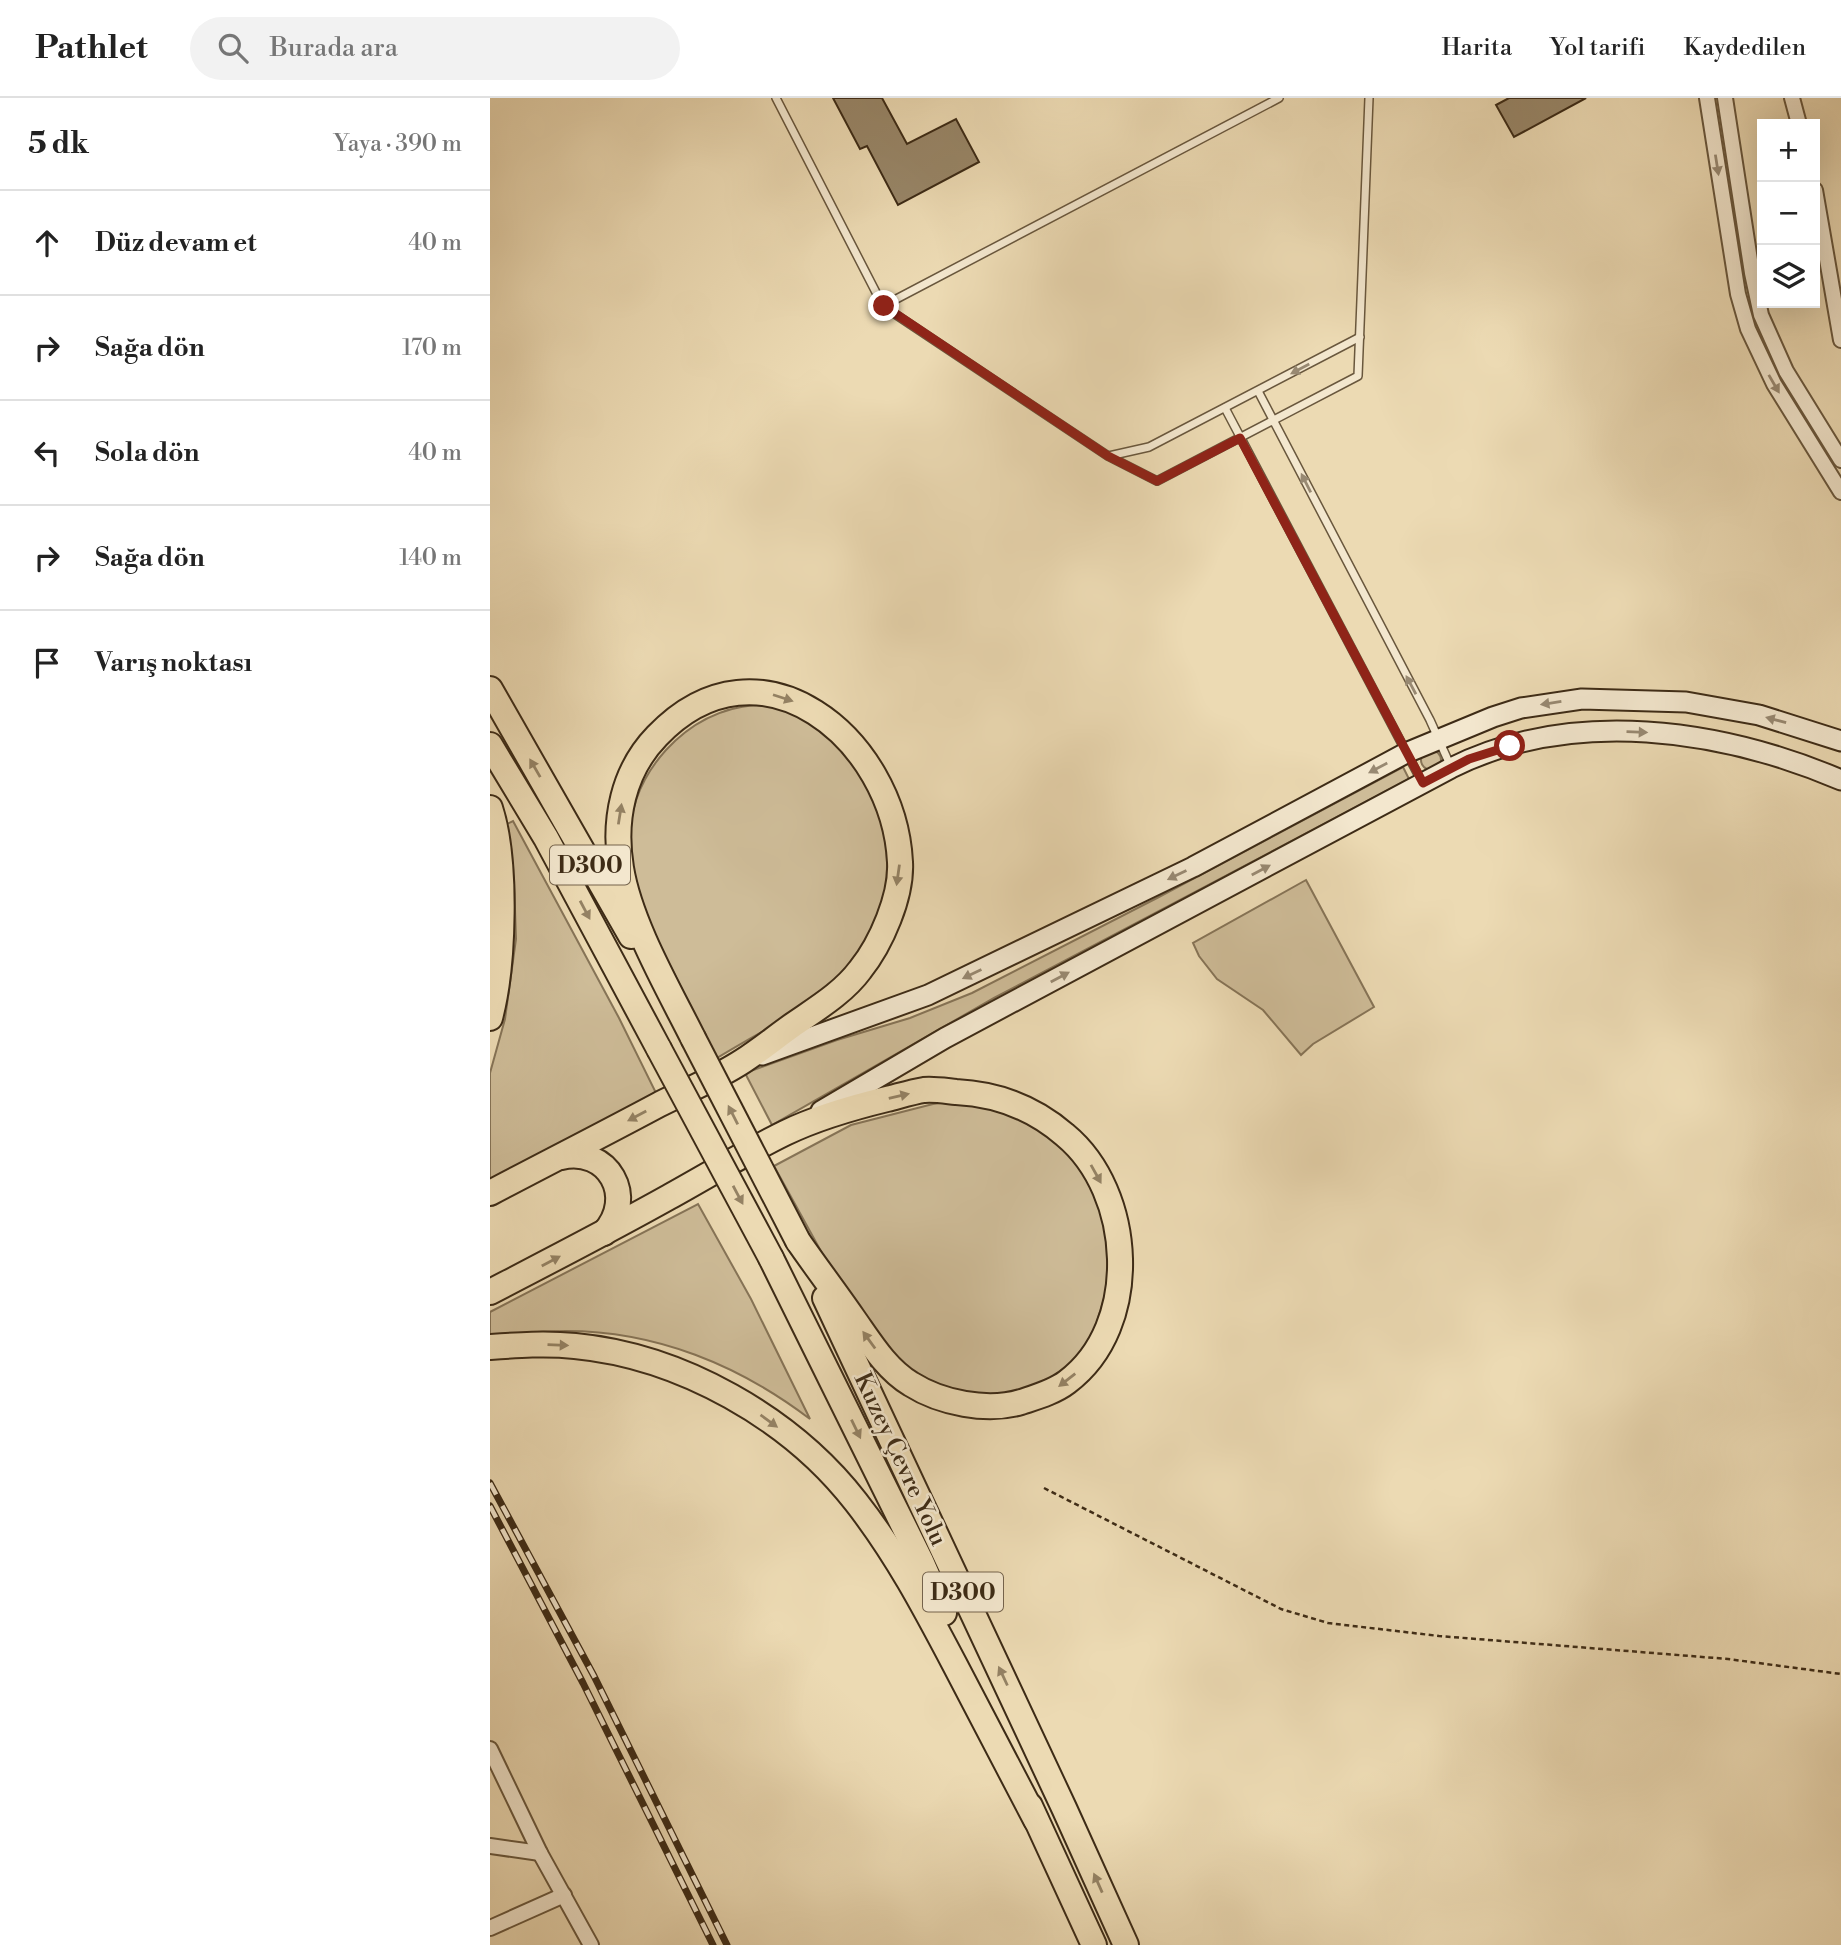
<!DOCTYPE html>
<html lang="tr">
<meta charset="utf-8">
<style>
:root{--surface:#fff;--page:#f2f2f2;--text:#222;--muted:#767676;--line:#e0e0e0}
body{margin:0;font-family:"Libre Bodoni",serif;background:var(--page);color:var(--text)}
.controls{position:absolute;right:21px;top:21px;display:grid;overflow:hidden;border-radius:0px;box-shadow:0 7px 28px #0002}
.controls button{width:63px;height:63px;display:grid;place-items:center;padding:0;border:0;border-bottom:2px solid var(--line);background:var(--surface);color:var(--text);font:35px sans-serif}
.stop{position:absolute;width:21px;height:21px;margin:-16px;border:5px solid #8f2418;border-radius:50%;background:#fff}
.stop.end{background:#8f2418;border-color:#fff;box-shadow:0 2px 7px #0008}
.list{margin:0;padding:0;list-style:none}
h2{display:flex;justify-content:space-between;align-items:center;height:91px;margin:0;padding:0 28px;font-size:30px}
h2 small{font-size:23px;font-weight:400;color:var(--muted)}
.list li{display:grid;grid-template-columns:46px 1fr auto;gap:21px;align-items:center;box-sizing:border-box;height:105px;padding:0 28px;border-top:2px solid var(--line)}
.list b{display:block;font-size:26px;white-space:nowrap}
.list em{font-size:23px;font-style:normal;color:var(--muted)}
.icon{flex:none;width:38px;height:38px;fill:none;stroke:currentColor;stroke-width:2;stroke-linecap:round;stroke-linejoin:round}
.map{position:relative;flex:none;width:1351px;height:1847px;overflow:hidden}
header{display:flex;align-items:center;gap:42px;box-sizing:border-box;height:98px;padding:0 35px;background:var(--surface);border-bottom:2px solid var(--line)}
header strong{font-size:33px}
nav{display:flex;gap:38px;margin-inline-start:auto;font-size:24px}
.search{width:490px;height:63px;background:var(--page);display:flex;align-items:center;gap:18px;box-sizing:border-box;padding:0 24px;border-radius:38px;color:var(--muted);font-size:26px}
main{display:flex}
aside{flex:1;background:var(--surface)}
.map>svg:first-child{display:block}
.green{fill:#cebc98;stroke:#867457;stroke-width:2}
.building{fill:#988668;stroke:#3d2b16;stroke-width:2}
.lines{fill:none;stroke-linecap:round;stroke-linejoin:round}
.lane-casing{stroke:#69573d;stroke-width:10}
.street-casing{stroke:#69573d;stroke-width:18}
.secondary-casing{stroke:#3d2b16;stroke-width:23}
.highway-casing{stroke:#3d2b16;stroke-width:28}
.path{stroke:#3d2b16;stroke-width:2.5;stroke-dasharray:5 3.5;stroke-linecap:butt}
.lane{stroke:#f3e7ce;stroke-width:7}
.street{stroke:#f3e7ce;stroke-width:14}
.secondary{stroke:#f3e7ce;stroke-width:19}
.highway{stroke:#ecdab3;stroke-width:24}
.rail-casing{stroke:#3d2b16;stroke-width:7}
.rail{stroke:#f3e7ce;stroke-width:4.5;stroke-dasharray:13;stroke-linecap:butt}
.highway-bridge-casing{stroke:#3d2b16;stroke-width:28;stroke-linecap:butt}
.highway-bridge{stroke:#ecdab3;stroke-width:24}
.oneway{fill:#988972}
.oneway2{fill:#948264}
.route{stroke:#8f2418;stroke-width:9}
.labels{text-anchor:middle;stroke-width:5;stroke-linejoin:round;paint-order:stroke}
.shield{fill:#f3e7ce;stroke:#74634d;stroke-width:2}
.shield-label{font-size:23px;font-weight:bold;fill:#3d2b16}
.street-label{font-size:24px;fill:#3d2b16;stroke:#f3e7ce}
</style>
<header>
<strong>Pathlet</strong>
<div class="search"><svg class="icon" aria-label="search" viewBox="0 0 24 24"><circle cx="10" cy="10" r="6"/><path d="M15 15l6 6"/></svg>Burada ara</div>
<nav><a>Harita</a><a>Yol tarifi</a><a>Kaydedilen</a></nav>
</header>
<main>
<aside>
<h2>5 dk<small>Yaya · 390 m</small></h2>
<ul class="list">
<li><svg class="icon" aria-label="ahead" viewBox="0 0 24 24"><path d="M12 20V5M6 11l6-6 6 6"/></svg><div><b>Düz devam et</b></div><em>40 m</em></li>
<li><svg class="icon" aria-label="right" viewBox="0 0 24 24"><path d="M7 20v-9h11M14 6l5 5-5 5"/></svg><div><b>Sağa dön</b></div><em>170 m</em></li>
<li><svg class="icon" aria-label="left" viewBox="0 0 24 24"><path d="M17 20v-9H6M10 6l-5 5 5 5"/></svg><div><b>Sola dön</b></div><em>40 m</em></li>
<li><svg class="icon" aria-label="right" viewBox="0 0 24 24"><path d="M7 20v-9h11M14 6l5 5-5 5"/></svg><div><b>Sağa dön</b></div><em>140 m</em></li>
<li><svg class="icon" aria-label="arrive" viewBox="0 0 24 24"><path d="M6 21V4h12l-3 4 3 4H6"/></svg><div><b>Varış noktası</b></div></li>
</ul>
</aside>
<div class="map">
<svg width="1351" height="1847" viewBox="0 0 1351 1847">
<rect width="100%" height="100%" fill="#ecdab3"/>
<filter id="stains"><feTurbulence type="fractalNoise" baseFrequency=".00286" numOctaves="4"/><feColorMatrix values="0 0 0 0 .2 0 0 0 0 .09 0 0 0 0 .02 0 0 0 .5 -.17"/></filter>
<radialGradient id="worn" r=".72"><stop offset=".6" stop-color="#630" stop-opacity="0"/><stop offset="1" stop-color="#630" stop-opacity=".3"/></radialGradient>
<g class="green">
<path d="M 265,607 C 281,607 318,617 330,628 C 350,646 382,688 390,715 C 401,749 400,808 380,839 C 371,853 353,880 341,890 C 308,915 263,938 227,960 C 213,933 200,906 186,879 C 147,804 110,725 176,652 C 200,626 230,610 265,607 Z"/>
<circle cx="941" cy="662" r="10"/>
<path d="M 913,669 L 919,681 L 504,900 L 282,1027 L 255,975 L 347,942 L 420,920 L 482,895 L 667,800 Z"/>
<path d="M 23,723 L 129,920 L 168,999 L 0,1089 L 0,975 L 15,921 L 26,841 L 24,782 L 15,727 Z"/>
<path d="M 816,782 L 884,909 L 823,946 L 811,957 L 773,912 L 727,881 L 709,858 L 703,845 Z"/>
<path d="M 458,1004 L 473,1005 L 518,1015 L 571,1045 L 603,1085 L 624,1168 L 598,1253 L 547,1293 L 471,1299 L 414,1270 L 354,1195 L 284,1068 L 361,1027 L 443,1006 Z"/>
<path d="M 208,1106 L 261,1201 L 320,1321 C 249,1267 166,1233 76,1233 C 50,1233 25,1236 0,1238 L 0,1214 Z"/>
</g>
<g class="building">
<path d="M 343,0 L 392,0 L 417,46 L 466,21 L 489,64 L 408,107 L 377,48 L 370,51 Z"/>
<path d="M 1019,0 L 1096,0 L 1024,39 L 1006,7 Z"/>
</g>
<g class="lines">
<defs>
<g id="lane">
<path d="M 286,0 L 393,208 L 618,358 L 667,383 L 868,278 L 879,0"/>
<path d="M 393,208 L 789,0"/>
<path d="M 768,293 L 940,622 L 961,669"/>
<path d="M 735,310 L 932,684"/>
<path d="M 619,358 L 659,349 L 870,239"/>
</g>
<g id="street">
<path d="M 1217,0 L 1248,196 L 1258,231 L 1284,286 L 1351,394"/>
<path d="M 1235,0 L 1262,175 L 1271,217 L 1296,273 L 1351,362"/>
<path d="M 1302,0 L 1309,26"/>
<path d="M 1325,92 L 1351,242"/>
<path d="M 0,1651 L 50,1755 L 101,1847"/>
<path d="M 0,1748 L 50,1755"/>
<path d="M 0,1830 L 74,1797"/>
</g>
<g id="secondary">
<path d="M 272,957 L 438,897 L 703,769 L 916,655 L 1003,619 L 1031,610 L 1092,601 L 1196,604 L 1269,617 L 1351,643"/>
<path d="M 331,1013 L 455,940 L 961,670 C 1083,609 1231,631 1351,682"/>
</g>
<g id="highway">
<path d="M 0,591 L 141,838"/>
<path d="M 0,647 L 56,740 L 169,951"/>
<path d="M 0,710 C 17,762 14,867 0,920"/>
<path d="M 71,1059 C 118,1048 147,1099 114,1135"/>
<path d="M 0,1095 C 57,1065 114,1036 170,1006 C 198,992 227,980 253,963 C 270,952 286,939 303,927 C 326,911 353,895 370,872 C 391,846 412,798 410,764 C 404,641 270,530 167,638 C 133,673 123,722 131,770 C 140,825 178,890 203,940"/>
<path d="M 281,1160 L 431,1463 L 454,1515"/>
<path d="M 0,1194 C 60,1163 120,1132 179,1099 C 217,1078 256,1054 295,1035 C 326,1020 364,1009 397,1001 C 409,998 422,994 434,992 C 444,991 456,993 466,994 C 506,996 544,1010 575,1037 C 644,1094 652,1228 577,1284 C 564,1294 546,1299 531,1304 C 497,1314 451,1305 421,1286 C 396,1271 380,1244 363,1220 C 345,1194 326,1169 308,1143"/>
<path d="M 335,1200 L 574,1710 L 636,1847"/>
<path d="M 0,1249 C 28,1247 56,1245 85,1248 C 191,1258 301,1320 366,1404 C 406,1455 435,1510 465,1567 C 492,1619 519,1671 546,1722"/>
<path d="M 540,1708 L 604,1847"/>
</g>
</defs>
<use href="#lane" class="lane-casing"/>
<use href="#street" class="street-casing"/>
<use href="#secondary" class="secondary-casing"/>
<use href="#highway" class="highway-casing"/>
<path class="path" d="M 554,1390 L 791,1511 L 838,1525 L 949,1538 L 1238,1561 L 1351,1576"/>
<use href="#lane" class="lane"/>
<use href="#street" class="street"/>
<use href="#secondary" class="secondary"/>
<use href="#highway" class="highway"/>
<defs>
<g id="rail">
<path d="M 0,1385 L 104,1578 L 237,1847"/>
<path d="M 0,1408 L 93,1585 L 223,1847"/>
</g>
</defs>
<use href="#rail" class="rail-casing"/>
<use href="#rail" class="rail"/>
<defs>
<g id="highway-bridge">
<path d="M 203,940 L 308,1143"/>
<path d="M 169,951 L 281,1160"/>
</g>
</defs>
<use href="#highway-bridge" class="highway-bridge-casing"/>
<use href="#highway-bridge" class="highway-bridge"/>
</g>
<defs><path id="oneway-solid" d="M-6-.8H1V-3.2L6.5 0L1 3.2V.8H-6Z" transform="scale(1.75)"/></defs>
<g class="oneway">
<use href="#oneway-solid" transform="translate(1227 67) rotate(81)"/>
<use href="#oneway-solid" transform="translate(810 271) rotate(152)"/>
<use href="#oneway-solid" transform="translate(1284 286) rotate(60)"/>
<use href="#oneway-solid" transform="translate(816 385) rotate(-117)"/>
<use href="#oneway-solid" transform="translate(921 587) rotate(-118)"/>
<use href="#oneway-solid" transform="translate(1061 605) rotate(171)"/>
<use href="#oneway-solid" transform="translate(1286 622) rotate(-165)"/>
<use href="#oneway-solid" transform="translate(1147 634) rotate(2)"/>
<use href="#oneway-solid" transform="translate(888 670) rotate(152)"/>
<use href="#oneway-solid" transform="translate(771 772) rotate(-28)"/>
<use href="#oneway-solid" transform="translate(687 777) rotate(154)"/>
<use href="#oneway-solid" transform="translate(482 876) rotate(154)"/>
<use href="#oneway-solid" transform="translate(570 879) rotate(-28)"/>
</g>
<g class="oneway2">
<use href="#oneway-solid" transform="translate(293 600) rotate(18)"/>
<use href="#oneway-solid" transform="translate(45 670) rotate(-120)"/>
<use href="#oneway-solid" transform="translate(130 716) rotate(-81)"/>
<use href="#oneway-solid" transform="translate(408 777) rotate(98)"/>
<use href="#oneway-solid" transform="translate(95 812) rotate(62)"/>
<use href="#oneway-solid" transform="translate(409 998) rotate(-13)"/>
<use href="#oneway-solid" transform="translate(243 1017) rotate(-117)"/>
<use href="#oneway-solid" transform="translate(147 1018) rotate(152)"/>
<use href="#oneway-solid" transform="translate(606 1076) rotate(61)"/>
<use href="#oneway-solid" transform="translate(248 1097) rotate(62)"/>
<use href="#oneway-solid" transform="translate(61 1163) rotate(-28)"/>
<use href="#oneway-solid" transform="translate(379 1242) rotate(-126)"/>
<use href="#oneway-solid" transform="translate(68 1247) rotate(2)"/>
<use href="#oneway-solid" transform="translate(577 1282) rotate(142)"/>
<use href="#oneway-solid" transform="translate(279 1323) rotate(36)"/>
<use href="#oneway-solid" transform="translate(366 1331) rotate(64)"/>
<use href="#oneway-solid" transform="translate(513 1578) rotate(-115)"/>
<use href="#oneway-solid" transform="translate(608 1785) rotate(-114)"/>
</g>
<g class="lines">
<path class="route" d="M 394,208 L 618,358 L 667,383 L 750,340 L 933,685 L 979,661 L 1020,648"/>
</g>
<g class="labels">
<g class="shield">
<rect x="60" y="747.5" width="80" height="39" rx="5"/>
<rect x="433" y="1474.5" width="80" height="39" rx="5"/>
</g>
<g class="shield-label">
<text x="100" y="775">D300</text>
<text x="473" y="1502">D300</text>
</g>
<g class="street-label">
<text transform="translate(411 1361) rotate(65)" y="8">Kuzey Çevre Yolu</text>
</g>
</g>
<rect width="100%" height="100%" filter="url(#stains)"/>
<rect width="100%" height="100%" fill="url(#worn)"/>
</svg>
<div class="controls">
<button>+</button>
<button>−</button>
<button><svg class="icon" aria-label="layers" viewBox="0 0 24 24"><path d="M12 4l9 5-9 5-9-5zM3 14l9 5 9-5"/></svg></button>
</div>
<div class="stop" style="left:1020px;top:648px"></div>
<div class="stop end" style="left:394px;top:208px"></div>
</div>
</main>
